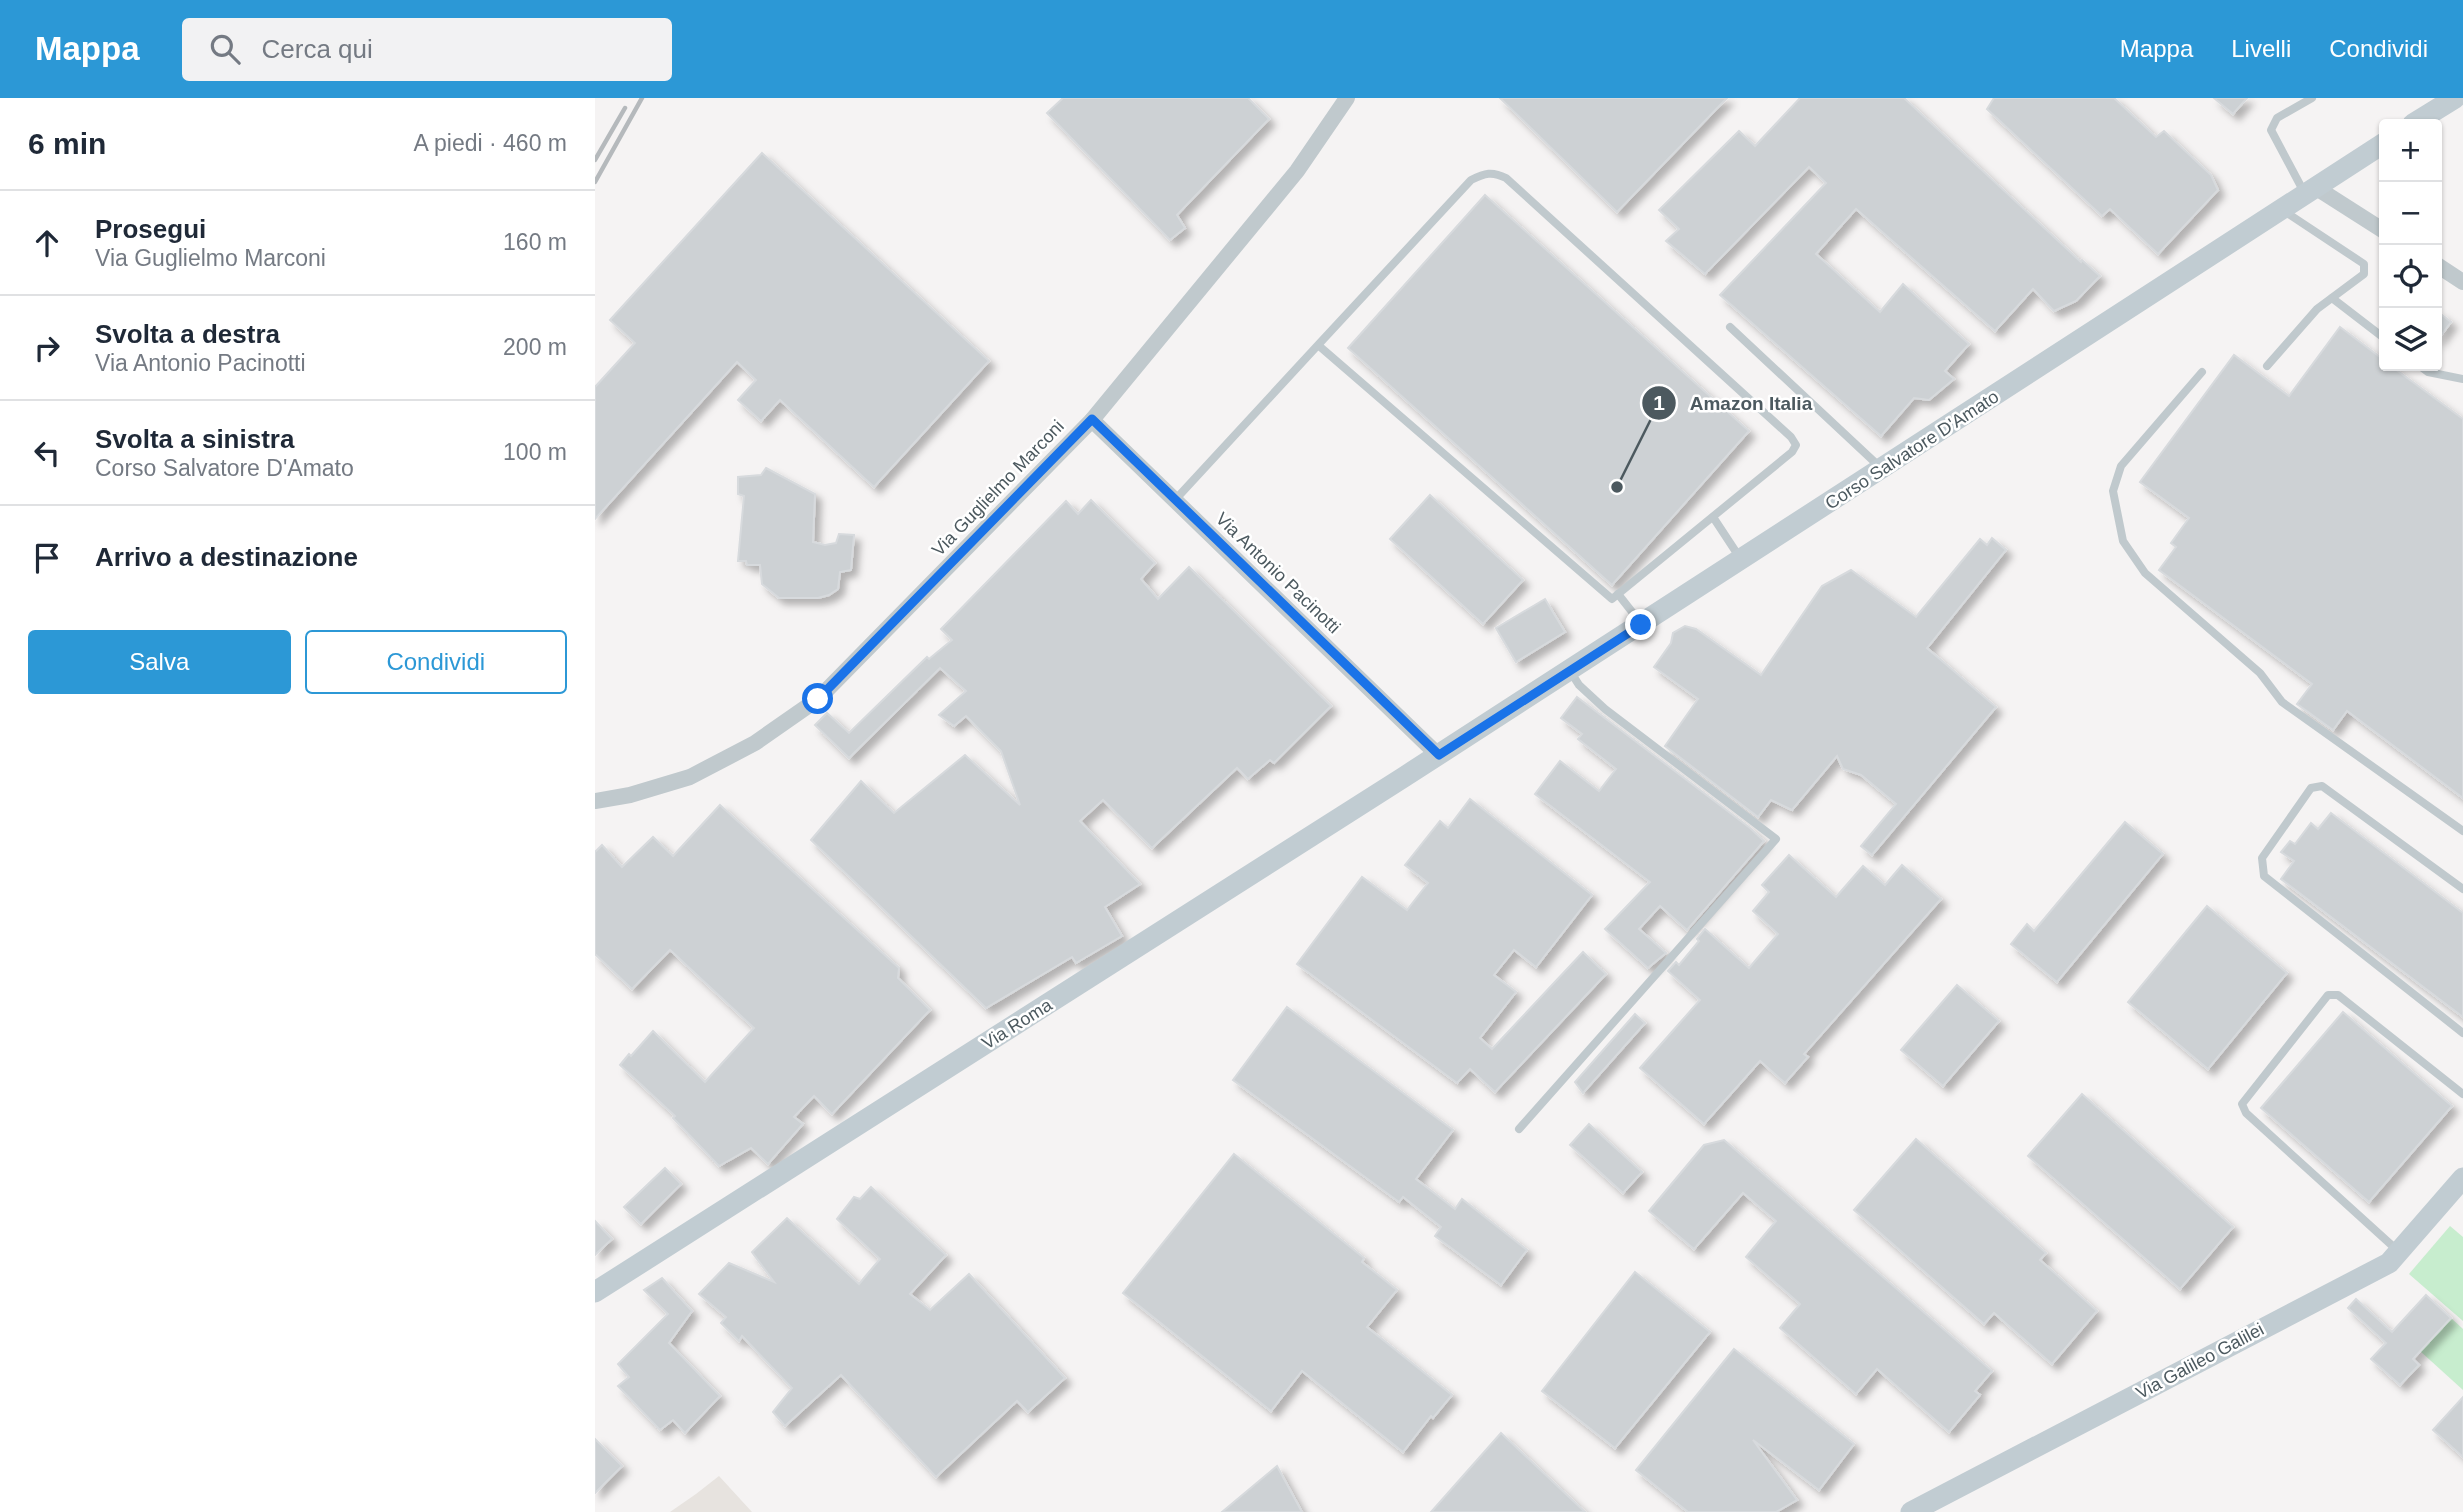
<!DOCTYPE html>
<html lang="it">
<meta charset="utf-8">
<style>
:root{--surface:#fff;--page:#f2f2f3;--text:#1f2937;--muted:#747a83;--line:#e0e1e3;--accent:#2c98d6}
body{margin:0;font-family:Arial,sans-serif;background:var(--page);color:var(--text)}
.controls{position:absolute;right:21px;top:21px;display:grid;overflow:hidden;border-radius:7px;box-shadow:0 2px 5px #0004}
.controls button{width:63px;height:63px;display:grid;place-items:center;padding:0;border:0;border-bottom:2px solid var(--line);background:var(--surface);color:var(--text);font:35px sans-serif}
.stop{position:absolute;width:21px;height:21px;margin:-16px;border:5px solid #1a73e8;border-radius:50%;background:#fff}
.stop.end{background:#1a73e8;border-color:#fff;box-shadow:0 2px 7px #0008}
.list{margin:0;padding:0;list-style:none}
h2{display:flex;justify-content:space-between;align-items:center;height:91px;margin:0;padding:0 28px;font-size:30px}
h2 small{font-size:23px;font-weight:400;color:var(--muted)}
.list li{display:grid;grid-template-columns:46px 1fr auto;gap:21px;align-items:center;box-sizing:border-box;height:105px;padding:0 28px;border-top:2px solid var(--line)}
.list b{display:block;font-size:26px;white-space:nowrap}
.list p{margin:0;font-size:23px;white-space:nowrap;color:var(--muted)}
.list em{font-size:23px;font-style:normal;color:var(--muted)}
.actions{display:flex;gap:14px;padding:21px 28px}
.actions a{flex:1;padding:16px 0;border:2px solid var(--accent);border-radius:7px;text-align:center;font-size:24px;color:var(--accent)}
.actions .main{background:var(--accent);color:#fff}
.icon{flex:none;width:38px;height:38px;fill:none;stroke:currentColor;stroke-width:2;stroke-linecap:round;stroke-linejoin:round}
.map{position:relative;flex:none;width:1868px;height:1414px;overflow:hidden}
header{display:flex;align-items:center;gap:42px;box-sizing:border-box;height:98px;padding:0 35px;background:var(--accent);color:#fff}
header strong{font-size:33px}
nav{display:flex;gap:38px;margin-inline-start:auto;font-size:24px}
.search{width:490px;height:63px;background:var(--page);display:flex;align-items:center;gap:18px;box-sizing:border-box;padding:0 24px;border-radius:7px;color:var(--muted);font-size:26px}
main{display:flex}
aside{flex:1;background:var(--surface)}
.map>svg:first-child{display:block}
.commercial{fill:#e7e3df}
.green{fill:#c7edce}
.building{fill:#cdd1d4;stroke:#d7dadd;stroke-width:2;filter:url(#shadow)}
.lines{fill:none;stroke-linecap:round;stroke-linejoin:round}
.lane{stroke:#c0c9cd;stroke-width:8}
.street{stroke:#c0c9cd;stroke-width:16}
.secondary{stroke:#c1ccd2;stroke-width:21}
.rail{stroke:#b5b9bc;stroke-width:4.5}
.route{stroke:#1a73e8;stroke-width:9}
.labels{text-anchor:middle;stroke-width:5;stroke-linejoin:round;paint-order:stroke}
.street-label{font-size:18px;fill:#4c595f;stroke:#fff}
.leader{fill:none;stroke:#4c595f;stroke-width:2.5}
.callout-dot{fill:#4c595f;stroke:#fff;stroke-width:2.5}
.mark-label{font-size:21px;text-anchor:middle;font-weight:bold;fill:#fff}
.callout-label{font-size:19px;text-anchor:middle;font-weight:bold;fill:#4c595f;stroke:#fff;stroke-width:5;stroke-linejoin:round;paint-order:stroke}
</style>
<header>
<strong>Mappa</strong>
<div class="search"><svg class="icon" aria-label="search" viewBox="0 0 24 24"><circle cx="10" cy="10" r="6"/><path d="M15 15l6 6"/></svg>Cerca qui</div>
<nav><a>Mappa</a><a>Livelli</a><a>Condividi</a></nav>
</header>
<main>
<aside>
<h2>6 min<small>A piedi · 460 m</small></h2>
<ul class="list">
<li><svg class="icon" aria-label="ahead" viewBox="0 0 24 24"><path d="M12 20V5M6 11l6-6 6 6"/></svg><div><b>Prosegui</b><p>Via Guglielmo Marconi</p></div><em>160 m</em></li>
<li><svg class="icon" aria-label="right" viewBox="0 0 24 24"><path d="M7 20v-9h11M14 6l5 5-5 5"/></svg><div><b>Svolta a destra</b><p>Via Antonio Pacinotti</p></div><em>200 m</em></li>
<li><svg class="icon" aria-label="left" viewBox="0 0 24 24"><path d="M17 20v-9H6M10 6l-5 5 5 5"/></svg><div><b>Svolta a sinistra</b><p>Corso Salvatore D'Amato</p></div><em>100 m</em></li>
<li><svg class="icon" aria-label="arrive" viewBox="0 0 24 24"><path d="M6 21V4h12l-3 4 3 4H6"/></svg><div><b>Arrivo a destinazione</b></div></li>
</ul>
<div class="actions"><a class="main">Salva</a><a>Condividi</a></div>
</aside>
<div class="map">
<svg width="1868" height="1414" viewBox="0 0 1868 1414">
<defs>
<filter id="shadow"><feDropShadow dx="6" dy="6" stdDeviation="3.5" flood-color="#0004"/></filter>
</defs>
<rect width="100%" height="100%" fill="#f5f3f3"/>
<path class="commercial" d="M 124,1378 L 157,1414 L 75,1414 L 101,1396 Z"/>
<g class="green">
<path d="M 1855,1128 L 1868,1139 L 1868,1223 L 1814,1176 Z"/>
<path d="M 1856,1220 L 1868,1231 L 1868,1292 L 1825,1253 Z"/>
</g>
<g class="building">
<path d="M 468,0 L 653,0 L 674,21 L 582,117 L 590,130 L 575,142 L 452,15 Z"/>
<path d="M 905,0 L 1132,0 L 1022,114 Z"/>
<path d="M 1205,0 L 1309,0 L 1486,164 L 1487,162 L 1505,178 L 1481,203 L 1459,213 L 1438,191 L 1400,233 L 1261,111 L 1221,156 L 1285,214 L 1308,186 L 1374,246 L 1350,273 L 1359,281 L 1334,302 L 1319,300 L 1286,338 L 1125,197 L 1231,85 L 1214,69 L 1110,176 L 1071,143 L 1084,131 L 1064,112 L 1144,33 L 1160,48 Z"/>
<path d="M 1399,0 L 1519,0 L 1561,39 L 1569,33 L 1616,77 L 1623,92 L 1563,156 L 1515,111 L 1507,118 L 1392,11 Z"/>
<path d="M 1619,0 L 1652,0 L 1638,16 Z"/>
<path d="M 167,55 L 394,263 L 279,389 L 185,302 L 166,323 L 143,302 L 161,282 L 142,264 L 0,421 L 0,289 L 40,245 L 15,222 Z"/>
<path d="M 890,97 L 1154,333 L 1017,487 L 753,250 Z"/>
<path d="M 1842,213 L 1856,224 L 1842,243 Z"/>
<path d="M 1745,229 L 1789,262 L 1789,268 L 1796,268 L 1868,321 L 1868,700 L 1752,613 L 1738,632 L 1702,606 L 1717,586 L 1564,472 L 1581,449 L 1576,445 L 1594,420 L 1545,384 L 1639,257 L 1694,298 Z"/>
<path d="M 171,370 L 220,396 L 218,444 L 230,447 L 241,445 L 244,436 L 259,437 L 256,472 L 245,474 L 243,491 L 234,497 L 223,500 L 184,500 L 167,486 L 165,467 L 152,467 L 151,463 L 143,463 L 149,398 L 143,396 L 143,379 L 166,377 Z"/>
<path d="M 835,397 L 928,482 L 888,526 L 795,441 Z"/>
<path d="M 496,402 L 560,465 L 546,481 L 563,501 L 594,469 L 736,608 L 679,665 L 675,662 L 653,681 L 642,670 L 557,750 L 508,702 L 485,723 L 545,786 L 510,809 L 527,838 L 481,865 L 477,859 L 391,910 L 216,742 L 266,683 L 299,715 L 370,657 L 425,707 L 406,653 L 371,618 L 359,628 L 344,617 L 371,593 L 345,570 L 254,660 L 220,627 L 232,615 L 254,635 L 332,559 L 334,561 L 357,542 L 346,531 L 471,403 L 483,416 Z"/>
<path d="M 1397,440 L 1411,452 L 1332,550 L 1401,609 L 1277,757 L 1266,748 L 1301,706 L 1266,677 L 1248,671 L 1242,658 L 1197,712 L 1176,702 L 1163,719 L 1070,648 L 1103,601 L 1059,569 L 1076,545 L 1078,535 L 1090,528 L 1101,531 L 1166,577 L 1227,488 L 1256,472 L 1321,519 L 1385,441 L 1392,447 Z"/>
<path d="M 950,501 L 970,534 L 921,564 L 901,530 Z"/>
<path d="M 982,599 L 1155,730 L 1169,743 L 1092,832 L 1065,808 L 1044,831 L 1071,855 L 1053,870 L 1010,831 L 1055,784 L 940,696 L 965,663 L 1004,693 L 1021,671 L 983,641 L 987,636 L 966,620 Z"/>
<path d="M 875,701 L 997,797 L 941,869 L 919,852 L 899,877 L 921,894 L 885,940 L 897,951 L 988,854 L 1011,876 L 900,994 L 875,971 L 862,985 L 702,866 L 767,779 L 812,812 L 833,785 L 810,767 L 845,723 L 853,730 Z"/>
<path d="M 125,707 L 304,870 L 303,880 L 335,912 L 237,1016 L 219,998 L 199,1019 L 208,1026 L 173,1066 L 156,1050 L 124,1068 L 78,1020 L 80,1018 L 25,967 L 34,956 L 36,958 L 58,933 L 110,984 L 159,930 L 75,852 L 37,891 L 0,856 L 0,754 L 7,747 L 27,769 L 58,739 L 78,758 Z"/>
<path d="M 1736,715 L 1868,815 L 1868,919 L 1686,781 L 1699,763 L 1686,754 L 1695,743 L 1700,746 L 1716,725 L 1723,731 Z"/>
<path d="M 1530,724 L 1568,756 L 1462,884 L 1416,846 L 1432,826 L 1439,833 Z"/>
<path d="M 1194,757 L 1241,799 L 1268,768 L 1290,787 L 1307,767 L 1346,801 L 1209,956 L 1213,959 L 1190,985 L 1165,963 L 1109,1026 L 1045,970 L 1105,902 L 1073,873 L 1081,864 L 1084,867 L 1104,843 L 1102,841 L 1110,831 L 1154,870 L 1183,836 L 1158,813 L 1174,794 L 1167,787 Z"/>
<path d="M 1612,808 L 1692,875 L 1613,971 L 1533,904 Z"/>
<path d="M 1362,887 L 1404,923 L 1348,988 L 1306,952 Z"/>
<path d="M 692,909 L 858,1032 L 821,1081 L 860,1111 L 867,1101 L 932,1152 L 906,1187 L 840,1138 L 846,1129 L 808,1099 L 804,1104 L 638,982 Z"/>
<path d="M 1748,914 L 1857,1008 L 1774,1104 L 1666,1010 Z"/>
<path d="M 1040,916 L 1050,925 L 988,995 L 980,984 Z"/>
<path d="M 1487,996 L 1638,1129 L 1585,1191 L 1433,1058 Z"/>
<path d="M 994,1026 L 1047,1074 L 1028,1095 L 975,1047 Z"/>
<path d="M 1321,1041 L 1451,1155 L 1445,1162 L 1502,1213 L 1457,1266 L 1399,1215 L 1389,1226 L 1259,1112 Z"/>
<path d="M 1129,1042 L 1397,1273 L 1380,1293 L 1385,1297 L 1354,1334 L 1282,1271 L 1261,1296 L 1185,1230 L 1205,1206 L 1151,1159 L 1181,1123 L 1148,1095 L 1099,1151 L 1054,1113 L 1109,1047 Z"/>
<path d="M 639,1056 L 769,1160 L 767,1164 L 802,1192 L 772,1229 L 857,1297 L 838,1320 L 836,1318 L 808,1354 L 707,1273 L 676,1313 L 528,1195 Z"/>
<path d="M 70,1070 L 86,1086 L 46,1126 L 29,1109 Z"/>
<path d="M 276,1089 L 351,1157 L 315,1196 L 335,1212 L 374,1176 L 470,1280 L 433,1314 L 422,1303 L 341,1379 L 246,1277 L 190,1328 L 178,1314 L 197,1290 L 147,1238 L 144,1243 L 126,1225 L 131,1219 L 104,1196 L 134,1165 L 179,1184 L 157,1154 L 192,1120 L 264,1186 L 285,1161 L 242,1121 L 259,1099 L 265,1101 Z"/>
<path d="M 0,1123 L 17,1141 L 0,1157 Z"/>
<path d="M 1040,1174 L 1115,1234 L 1020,1350 L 947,1293 Z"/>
<path d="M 67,1180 L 97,1213 L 74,1245 L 125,1298 L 90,1335 L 78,1322 L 65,1332 L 23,1288 L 34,1279 L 23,1266 L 73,1216 L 49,1192 Z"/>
<path d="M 1831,1197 L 1856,1220 L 1818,1261 L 1824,1267 L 1805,1287 L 1776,1261 L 1791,1245 L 1753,1210 L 1761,1201 L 1797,1234 Z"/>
<path d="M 1139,1251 L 1259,1346 L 1224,1392 L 1158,1342 L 1202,1402 L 1181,1414 L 1093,1414 L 1041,1372 Z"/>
<path d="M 1868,1299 L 1868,1359 L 1838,1332 Z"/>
<path d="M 906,1335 L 990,1414 L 836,1414 Z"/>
<path d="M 0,1341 L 27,1368 L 0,1395 Z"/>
<path d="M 682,1368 L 707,1414 L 627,1414 Z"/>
</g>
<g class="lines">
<g class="lane">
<path d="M 1710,96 L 1676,32 L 1682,20 L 1717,0"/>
<path d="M 1737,200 L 1789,240"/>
<path d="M 1135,229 L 1286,370"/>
<path d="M 1672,268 L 1722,211 L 1769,176 L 1769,166 L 1689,113"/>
<path d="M 1825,268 L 1833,274 L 1868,281"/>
<path d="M 1607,274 L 1526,368 L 1518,393 L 1528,443 L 1550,475 L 1665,575 L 1687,604 L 1868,733"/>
<path d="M 579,403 L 723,247 L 1017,501 L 1197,354 L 1201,347 L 1196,339 L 911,80 C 897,73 890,75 876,82 L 723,247"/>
<path d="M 1118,419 L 1145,460"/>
<path d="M 1023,496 L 1045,524"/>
<path d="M 1868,791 L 1727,688 L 1716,690 L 1667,760 L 1669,778 L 1868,935"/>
<path d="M 924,1031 L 1181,741 L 1010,611 L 984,587 L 975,573"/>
<path d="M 1802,1152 L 1651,1015 L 1647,1006 L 1733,897 L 1743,897 L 1868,996"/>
</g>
<g class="street">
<path d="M 1720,89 L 1789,133"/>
<path d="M 1842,167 L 1868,184"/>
<path d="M 497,322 L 843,657"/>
<path d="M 0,703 L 35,697 L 95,679 L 160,645 L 223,601 L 497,322 L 702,73 L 752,0"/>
</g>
<g class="secondary">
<path d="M 1818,26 L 1860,0"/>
<path d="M 0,1194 L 809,679 L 1789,45"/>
<path d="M 1316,1414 L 1794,1165 L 1868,1080"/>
</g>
<g class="rail">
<path d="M 0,62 L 30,10"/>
<path d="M 0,84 L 47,0"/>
</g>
</g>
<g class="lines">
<path class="route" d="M 223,601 L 497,321 L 844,657 L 1046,527"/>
</g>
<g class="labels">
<g class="street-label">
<text transform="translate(1317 352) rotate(-33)" y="6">Corso Salvatore D'Amato</text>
<text transform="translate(403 390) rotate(-46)" y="6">Via Guglielmo Marconi</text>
<text transform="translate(683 475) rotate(44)" y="6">Via Antonio Pacinotti</text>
<text transform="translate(422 926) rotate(-32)" y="6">Via Roma</text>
<text transform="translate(1605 1263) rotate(-28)" y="6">Via Galileo Galilei</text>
</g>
</g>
<path class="leader" d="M1022 389L1064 305"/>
<g class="callout-dot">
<circle cx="1022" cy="389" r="7"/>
<circle cx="1064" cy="305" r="18"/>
</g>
<g class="mark-label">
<text x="1064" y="312">1</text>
</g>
<g class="callout-label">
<text x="1156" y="312">Amazon Italia</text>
</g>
</svg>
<div class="controls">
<button>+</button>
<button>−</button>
<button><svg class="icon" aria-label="locate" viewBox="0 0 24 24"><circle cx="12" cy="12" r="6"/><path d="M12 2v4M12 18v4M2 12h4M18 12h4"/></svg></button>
<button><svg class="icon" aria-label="layers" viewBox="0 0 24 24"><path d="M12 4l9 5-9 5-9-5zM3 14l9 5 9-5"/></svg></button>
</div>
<div class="stop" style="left:223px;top:601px"></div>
<div class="stop end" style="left:1046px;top:527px"></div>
</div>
</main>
